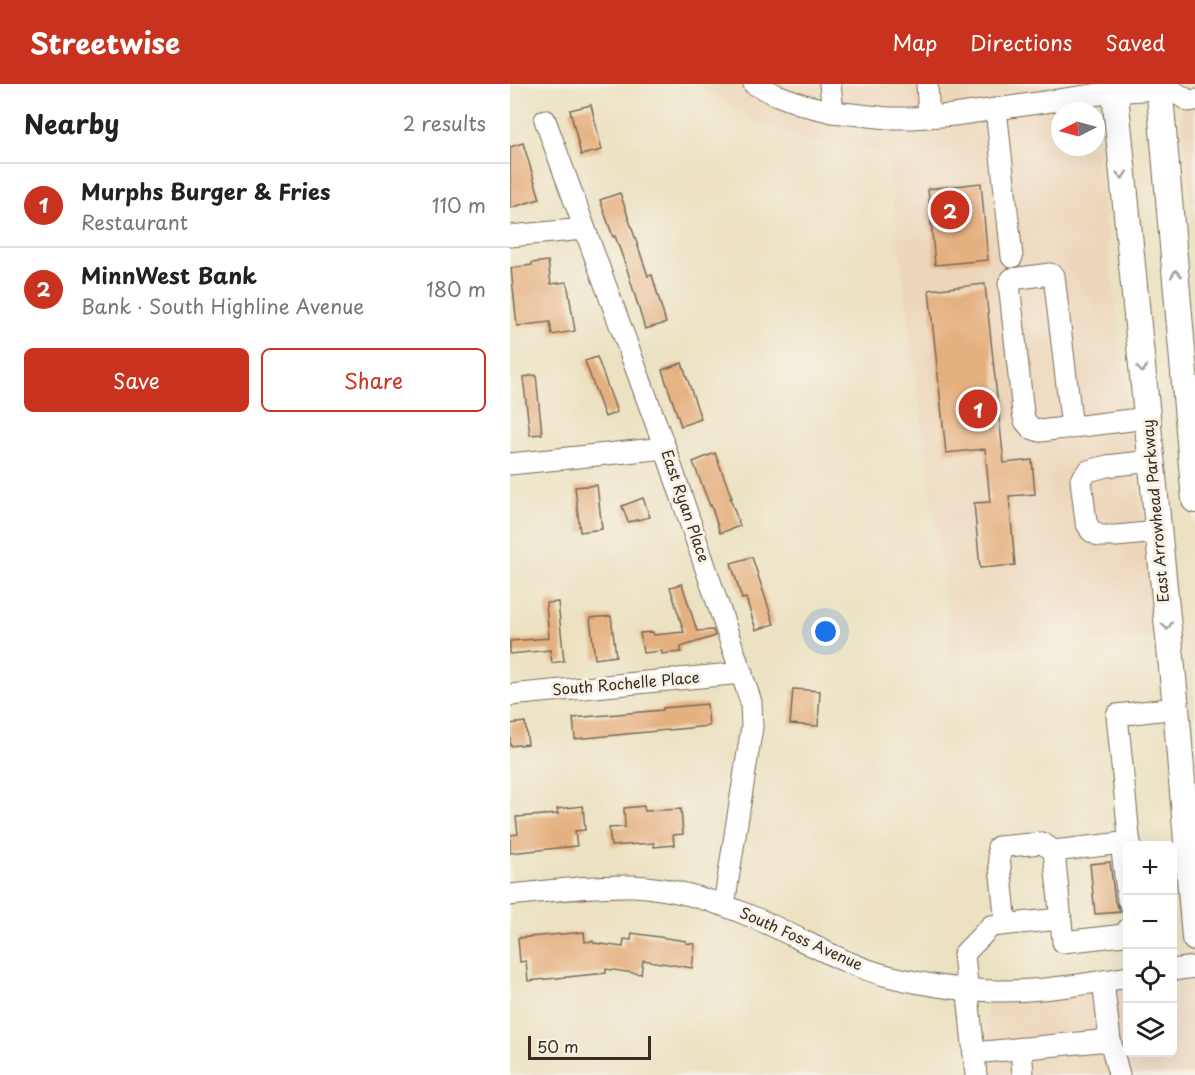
<!DOCTYPE html>
<meta charset="utf-8">
<style>
:root{--surface:#fff;--page:#f6f6f6;--text:#222;--muted:#767676;--line:#e0e0e0;--accent:#c8321e}
body{margin:0;font-family:"Playpen Sans",sans-serif;background:var(--page);color:var(--text)}
.controls{position:absolute;right:18px;bottom:18px;display:grid;overflow:hidden;border-radius:9px;box-shadow:0 6px 24px #0002}
.controls button{width:54px;height:54px;display:grid;place-items:center;padding:0;border:0;border-bottom:2px solid var(--line);background:var(--surface);color:var(--text);font:30px sans-serif}
.compass{position:absolute;left:541px;top:18px;width:54px;height:54px;border-radius:50%;background:var(--surface);box-shadow:0 6px 24px #0002;rotate:264deg}
.scale{position:absolute;left:18px;bottom:15px;width:123px;box-sizing:border-box;padding-left:6px;border:3px solid #3b2a1e;border-top:0;font-size:16px;line-height:21px;white-space:nowrap;color:#3b2a1e;-webkit-text-stroke:4px #f7f3e8;paint-order:stroke}
.you{position:absolute;left:316px;top:548px;width:21px;height:21px;margin:-15px;border:4px solid #fff;border-radius:50%;background:#1a73e8;box-shadow:0 0 0 9px #1a73e833}
.badge{display:grid;place-items:center;width:39px;height:39px;border-radius:50%;background:var(--accent);color:#fff;font-size:20px;font-weight:700}
.pin{position:absolute;translate:-50% -50%;border:3px solid #fff;box-shadow:0 2px 6px #0006}
.list{margin:0;padding:0;list-style:none}
h2{display:flex;justify-content:space-between;align-items:center;height:78px;margin:0;padding:0 24px;font-size:26px}
h2 small{font-size:20px;font-weight:400;color:var(--muted)}
.list li{display:grid;grid-template-columns:39px 1fr auto;gap:18px;align-items:center;box-sizing:border-box;height:84px;padding:0 24px;border-top:2px solid var(--line)}
.list b{display:block;font-size:22px;white-space:nowrap}
.list p{margin:0;font-size:20px;white-space:nowrap;color:var(--muted)}
.list em{font-size:20px;font-style:normal;color:var(--muted)}
.actions{display:flex;gap:12px;padding:18px 24px}
.actions a{flex:1;padding:14px 0;border:2px solid var(--accent);border-radius:9px;text-align:center;font-size:21px;color:var(--accent)}
.actions .main{background:var(--accent);color:#fff}
.icon{flex:none;width:33px;height:33px;fill:none;stroke:currentColor;stroke-width:2;stroke-linecap:round;stroke-linejoin:round}
.map{position:relative;flex:none;width:685px;height:991px;overflow:hidden}
header{display:flex;align-items:center;gap:36px;box-sizing:border-box;height:84px;padding:0 30px;background:var(--accent);color:#fff}
header strong{font-size:28px}
nav{display:flex;gap:33px;margin-inline-start:auto;font-size:21px}
main{display:flex}
aside{flex:1;background:var(--surface)}
.map>svg:first-child{display:block}
.built{fill:#edd7bb}
.building{fill:#e5b080}
.lines{fill:none;stroke-linecap:round;stroke-linejoin:round}
.minor-casing{stroke:#796a57;stroke-width:23}
.major-casing{stroke:#796a57;stroke-width:28}
.minor{stroke:#fff;stroke-width:21}
.major{stroke:#fff;stroke-width:26}
.oneway{stroke:#a79f9a}
.labels{text-anchor:middle;stroke-width:6;stroke-linejoin:round;paint-order:stroke}
.street-label{font-size:15px;fill:#3b2a1e;stroke:#f7f3e8}
</style>
<header>
<strong>Streetwise</strong>
<nav><a>Map</a><a>Directions</a><a>Saved</a></nav>
</header>
<main>
<aside>
<h2>Nearby<small>2 results</small></h2>
<ul class="list">
<li><span class="badge">1</span><div><b>Murphs Burger &amp; Fries</b><p>Restaurant</p></div><em>110 m</em></li>
<li><span class="badge">2</span><div><b>MinnWest Bank</b><p>Bank · South Highline Avenue</p></div><em>180 m</em></li>
</ul>
<div class="actions"><a class="main">Save</a><a>Share</a></div>
</aside>
<div class="map">
<svg width="685" height="991" viewBox="0 0 685 991">
<rect width="100%" height="100%" fill="#f7f3e8"/>
<filter id="ink" filterUnits="userSpaceOnUse"><feTurbulence type="fractalNoise" baseFrequency=".0167" numOctaves="2"/><feDisplacementMap in="SourceGraphic" scale="12" xChannelSelector="R" yChannelSelector="G"/><feConvolveMatrix kernelMatrix="1 2 1 2 8 2 1 2 1" color-interpolation-filters="sRGB"/></filter>
<filter id="wash" filterUnits="userSpaceOnUse"><feTurbulence type="fractalNoise" baseFrequency=".008" numOctaves="4" result="noise"/><feDisplacementMap in="SourceGraphic" scale="24" xChannelSelector="R" yChannelSelector="G"/><feGaussianBlur stdDeviation="1.35" result="paint"/><feColorMatrix in="noise" values="0 0 0 0 0 0 0 0 0 0 0 0 0 0 0 0 0 1.4 0 .05"/><feComposite in="paint" operator="in"/></filter>
<g filter="url(#wash)">
<rect width="100%" height="100%" fill="#ece2c2"/>
<g class="built">
<path d="M 184,0 L 578,0 L 582,27 L 550,27 L 550,63 L 586,63 L 646,552 L 442,571 L 377,70 L 310,60 L 253,41 L 210,14 Z"/>
<path d="M 668,0 L 685,0 L 685,154 Z"/>
<path d="M 685,897 L 685,991 L 482,991 L 475,920 L 617,905 L 618,968 L 662,968 L 663,900 Z"/>
</g>
<g id="blocks">
<g class="building">
<path d="M 81,21 L 92,66 L 71,71 L 60,26 Z"/>
<path d="M 13,59 L 30,115 L 0,124 L 0,63 Z"/>
<path d="M 471,99 L 478,176 L 425,181 L 418,105 Z"/>
<path d="M 110,109 L 138,192 L 142,191 L 156,239 L 135,245 L 117,185 L 105,152 L 103,153 L 90,116 Z"/>
<path d="M 38,177 L 41,200 L 57,198 L 65,247 L 42,251 L 40,238 L 7,242 L 1,184 L 22,181 L 22,179 Z"/>
<path d="M 475,200 L 494,379 L 522,376 L 525,410 L 499,412 L 505,481 L 470,484 L 464,419 L 480,418 L 475,365 L 436,369 L 419,206 Z"/>
<path d="M 87,273 L 107,328 L 95,333 L 75,277 Z"/>
<path d="M 172,279 L 191,335 L 171,342 L 152,286 Z"/>
<path d="M 26,291 L 32,350 L 20,351 L 13,293 Z"/>
<path d="M 205,369 L 222,414 L 220,414 L 230,442 L 210,449 L 201,421 L 200,422 L 183,378 Z"/>
<path d="M 87,401 L 92,445 L 70,448 L 65,403 Z"/>
<path d="M 133,414 L 140,433 L 118,438 L 112,422 Z"/>
<path d="M 242,473 L 264,540 L 246,546 L 236,514 L 232,515 L 221,479 Z"/>
<path d="M 172,500 L 187,547 L 203,546 L 205,552 L 171,563 L 171,568 L 152,570 L 152,567 L 133,569 L 130,549 L 143,548 L 144,551 L 174,548 L 160,503 Z"/>
<path d="M 48,518 L 54,577 L 42,579 L 40,566 L 0,570 L 0,557 L 39,554 L 36,519 Z"/>
<path d="M 101,532 L 106,572 L 85,575 L 80,534 Z"/>
<path d="M 283,605 L 310,607 L 308,642 L 280,640 Z"/>
<path d="M 197,620 L 199,642 L 65,655 L 63,634 L 153,626 L 153,624 Z"/>
<path d="M 15,638 L 18,660 L 0,662 L 0,640 Z"/>
<path d="M 73,722 L 75,746 L 65,747 L 67,762 L 0,769 L 0,751 L 8,750 L 6,733 L 48,730 L 47,725 Z"/>
<path d="M 134,722 L 135,727 L 171,725 L 173,750 L 163,751 L 164,761 L 144,763 L 144,759 L 101,762 L 99,744 L 115,743 L 114,724 Z"/>
<path d="M 600,778 L 605,818 L 611,828 L 585,830 L 580,780 Z"/>
<path d="M 74,848 L 75,858 L 83,857 L 84,859 L 113,863 L 114,855 L 121,856 L 122,849 L 176,857 L 176,859 L 185,860 L 182,884 L 133,876 L 131,890 L 96,885 L 96,889 L 18,897 L 16,877 L 10,878 L 8,854 Z"/>
</g>
</g>
</g>
<g filter="url(#ink)">
<use href="#blocks" fill-opacity="0" stroke="#796a57" stroke-width="1.5"/>
<g class="lines">
<defs>
<g id="minor">
<path d="M 244,0 L 267,11 L 294,21 L 323,28 L 378,34 L 402,34 L 444,31 L 604,8 L 658,4 L 679,17 L 685,16"/>
<path d="M 320,0 L 323,28"/>
<path d="M 417,0 L 419,33"/>
<path d="M 486,25 L 502,173"/>
<path d="M 35,36 L 155,364 L 241,618 L 242,643 L 214,821"/>
<path d="M 0,152 L 74,145"/>
<path d="M 562,344 L 544,192 L 540,190 L 502,195 L 499,199 L 513,329 L 515,337 L 521,344 L 530,347 L 637,334"/>
<path d="M 641,377 L 597,382 L 578,387 L 571,396 L 576,438 L 581,447 L 590,452 L 606,452 L 648,448"/>
<path d="M 0,380 L 155,364"/>
<path d="M 0,611 L 232,589"/>
<path d="M 611,759 L 618,816"/>
<path d="M 620,762 L 607,631 L 666,624"/>
<path d="M 544,767 L 553,858 L 614,851 L 618,845"/>
<path d="M 0,811 C 41,807 82,801 123,802 C 165,804 206,817 245,834 C 290,853 331,880 378,892 C 415,901 453,907 491,907 C 533,907 576,900 618,893"/>
<path d="M 496,840 L 488,763 L 532,759 L 544,767 L 620,758"/>
<path d="M 662,886 L 685,883"/>
<path d="M 593,897 L 600,956 L 609,991"/>
<path d="M 511,964 L 513,991"/>
<path d="M 464,969 L 600,956"/>
<path d="M 466,991 L 454,870 L 481,842 L 550,835"/>
</g>
<g id="major">
<path d="M 604,0 L 666,624 L 685,854"/>
<path d="M 649,0 L 685,416"/>
</g>
</defs>
<use href="#minor" class="minor-casing"/>
<use href="#major" class="major-casing"/>
<use href="#minor" class="minor"/>
<use href="#major" class="major"/>
</g>
<defs><path id="oneway-chevron" d="M-2-3.5L2.5 0L-2 3.5" fill="none" stroke-width="1.6" stroke-linecap="round" stroke-linejoin="round" transform="scale(1.5)"/></defs>
<g class="oneway">
<use href="#oneway-chevron" transform="translate(612 91) rotate(84)"/>
<use href="#oneway-chevron" transform="translate(666 190) rotate(-95)"/>
<use href="#oneway-chevron" transform="translate(632 285) rotate(84)"/>
<use href="#oneway-chevron" transform="translate(657 542) rotate(84)"/>
</g>
</g>
<g class="labels">
<g class="street-label">
<text transform="translate(175 422) rotate(71)" y="5">East Ryan Place</text>
<text transform="translate(646 427) rotate(-95)" y="5">East Arrowhead Parkway</text>
<text transform="translate(116 600) rotate(-5)" y="5">South Rochelle Place</text>
<text transform="translate(291 855) rotate(24)" y="5">South Foss Avenue</text>
</g>
</g>
</svg>
<div class="controls">
<button>+</button>
<button>−</button>
<button><svg class="icon" aria-label="locate" viewBox="0 0 24 24"><circle cx="12" cy="12" r="6"/><path d="M12 2v4M12 18v4M2 12h4M18 12h4"/></svg></button>
<button><svg class="icon" aria-label="layers" viewBox="0 0 24 24"><path d="M12 4l9 5-9 5-9-5zM3 14l9 5 9-5"/></svg></button>
</div>
<svg class="compass" viewBox="-18 -18 36 36"><path d="M0-13l5 13h-10z" fill="#e53935"/><path d="M0 13l5-13h-10z" fill="#767676"/></svg>
<div class="scale">50 m</div>
<div class="you"></div>
<div class="pin badge" style="left:468px;top:325px">1</div>
<div class="pin badge" style="left:440px;top:126px">2</div>
</div>
</main>
